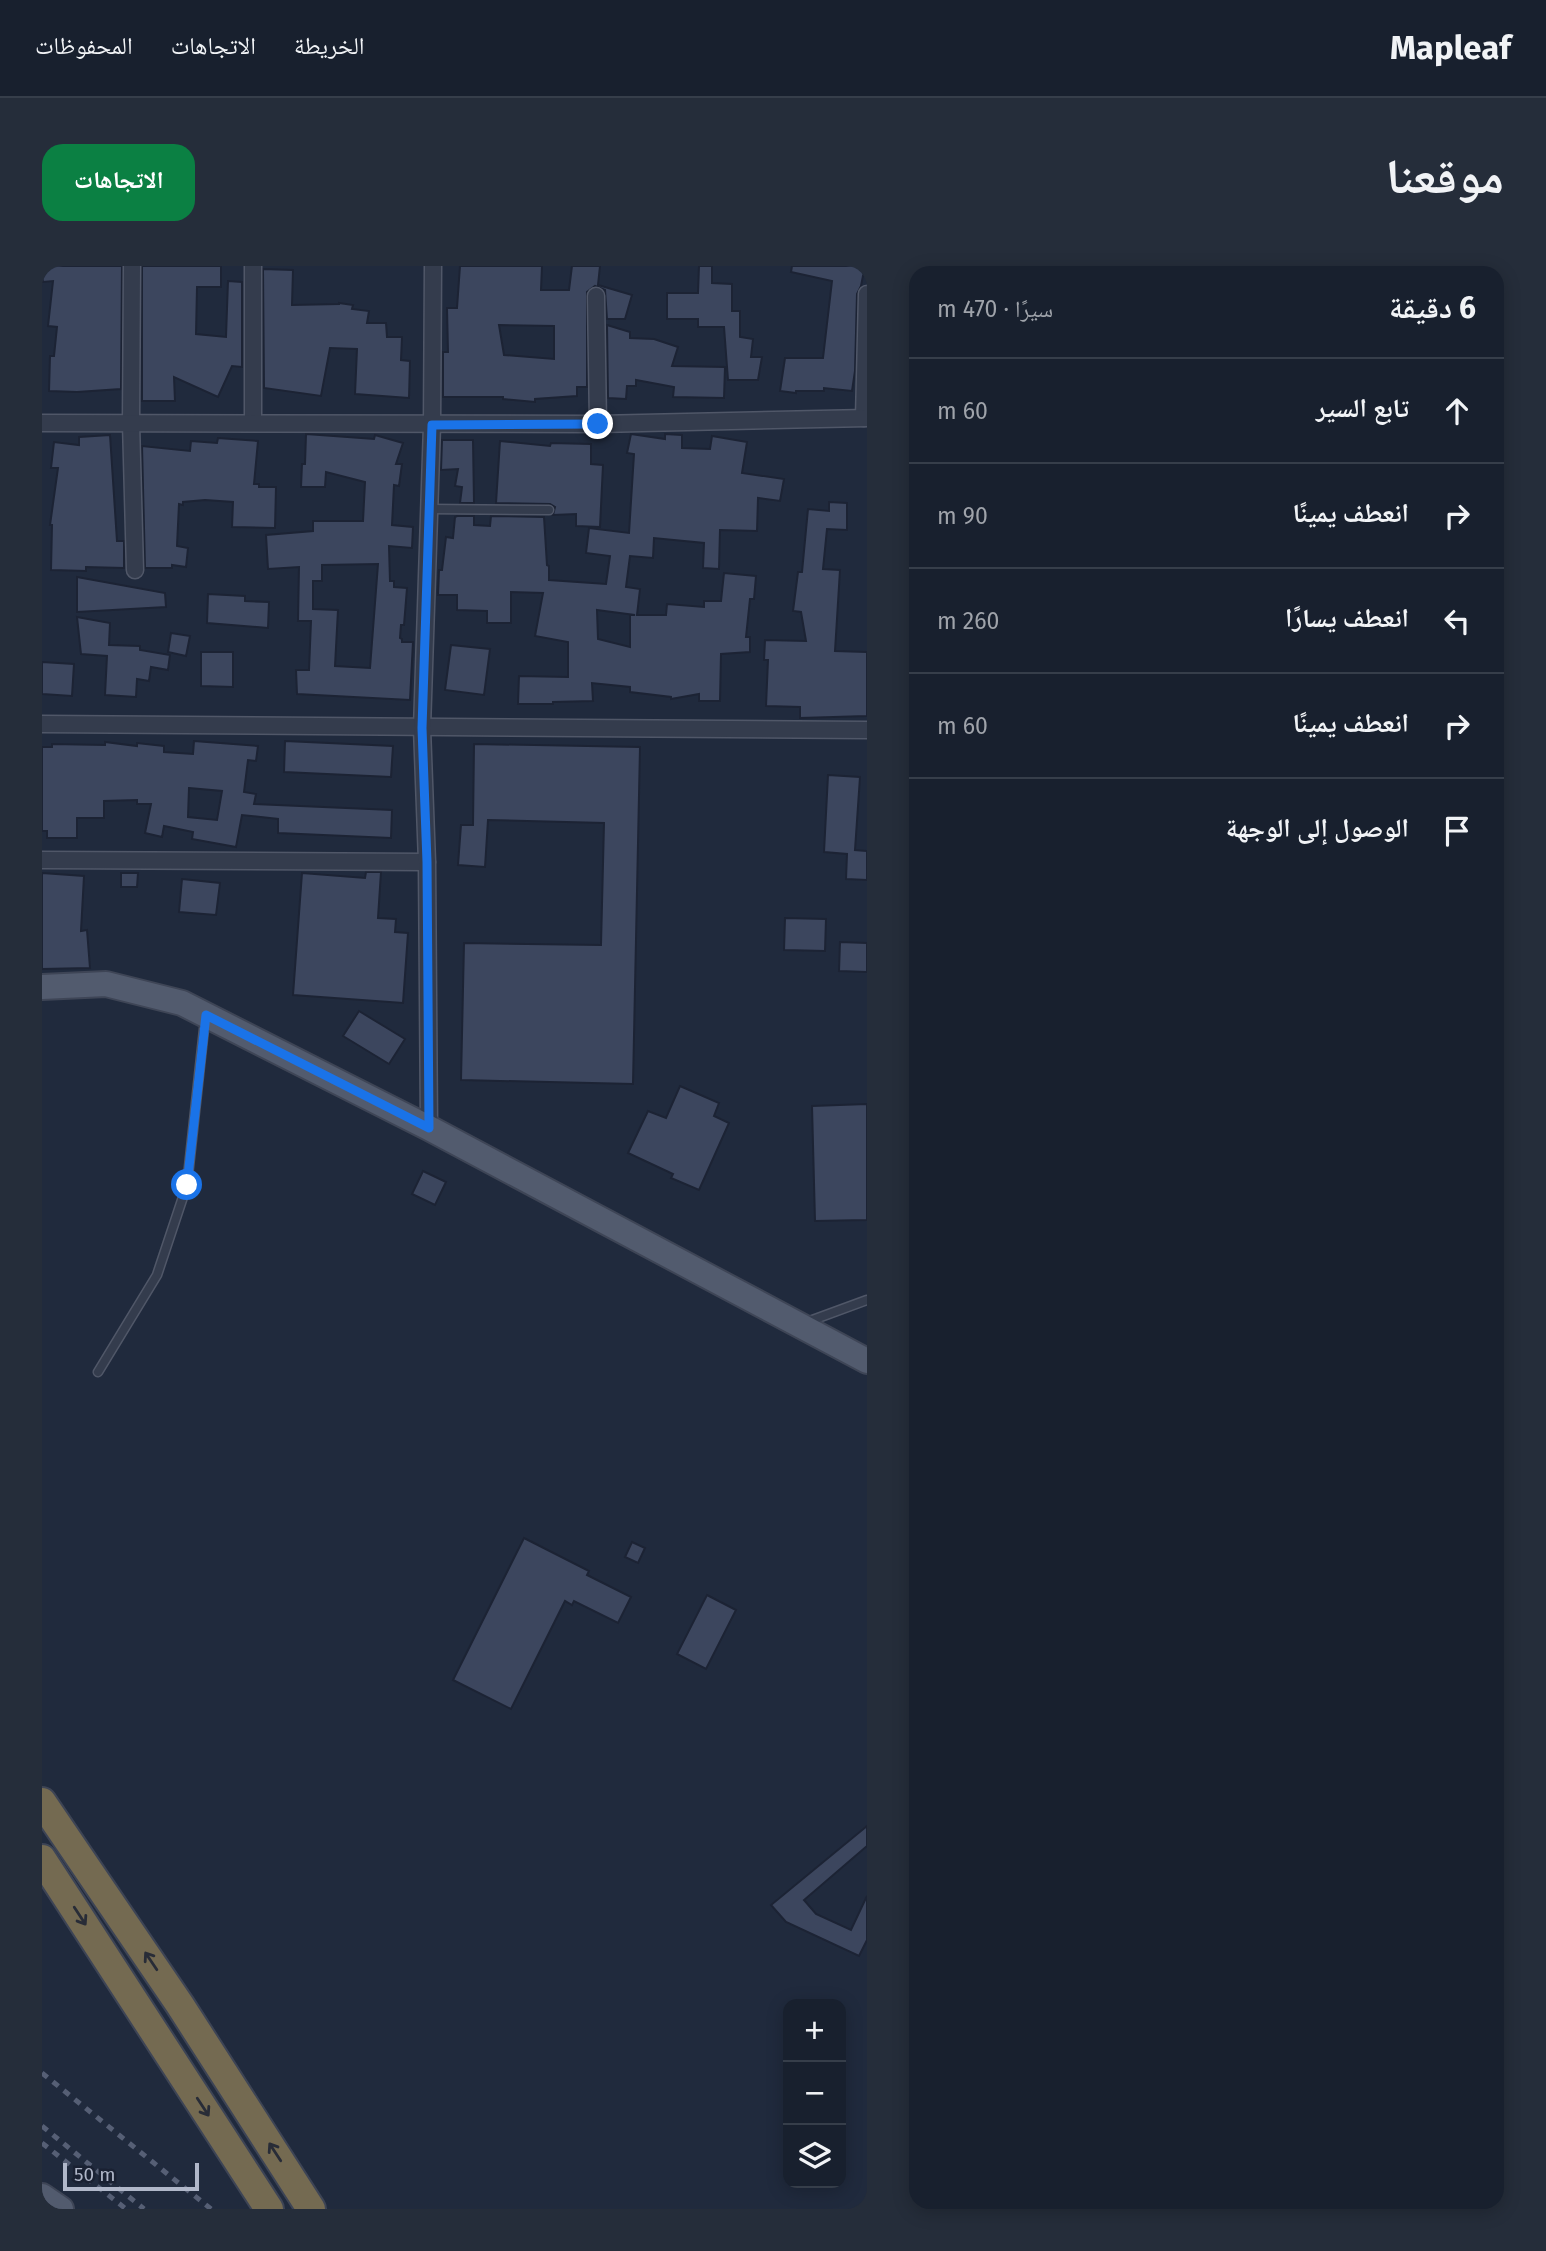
<!DOCTYPE html>
<html lang="ar">
<meta charset="utf-8">
<style>
:root{--surface:#18202e;--page:#252d3a;--text:#f1f3f6;--muted:#9fa3aa;--line:#363e4a;--accent:#0b8043}
body{margin:0;font-family:"Fira Sans","Noto Naskh Arabic",sans-serif;background:var(--page);color:var(--text);direction:rtl}
.controls{position:absolute;right:21px;bottom:21px;display:grid;overflow:hidden;border-radius:14px;box-shadow:0 4px 18px #0003}
.controls button{width:63px;height:63px;display:grid;place-items:center;padding:0;border:0;border-bottom:2px solid var(--line);background:var(--surface);color:var(--text);font:35px sans-serif}
.scale{position:absolute;left:21px;bottom:18px;width:136px;box-sizing:border-box;padding-left:7px;border:4px solid #b0b7c9;border-top:0;font-size:19px;line-height:24px;white-space:nowrap;color:#b0b7c9;-webkit-text-stroke:5px #1a2132;paint-order:stroke}
.stop{position:absolute;width:21px;height:21px;margin:-16px;border:5px solid #1a73e8;border-radius:50%;background:#fff}
.stop.end{background:#1a73e8;border-color:#fff;box-shadow:0 2px 7px #0008}
.list{margin:0;padding:0;list-style:none}
h2{display:flex;justify-content:space-between;align-items:center;height:91px;margin:0;padding:0 28px;font-size:30px}
h2 small{font-size:23px;font-weight:400;color:var(--muted)}
.list li{display:grid;grid-template-columns:46px 1fr auto;gap:21px;align-items:center;box-sizing:border-box;height:105px;padding:0 28px;border-top:2px solid var(--line)}
.list b{display:block;font-size:26px;white-space:nowrap}
.list em{font-size:23px;font-style:normal;color:var(--muted)}
.icon{flex:none;width:38px;height:38px;fill:none;stroke:currentColor;stroke-width:2;stroke-linecap:round;stroke-linejoin:round}
.map{position:relative;flex:none;width:825px;height:1943px;overflow:hidden;direction:ltr;border-radius:21px}
header{display:flex;align-items:center;gap:42px;box-sizing:border-box;height:98px;padding:0 35px;background:var(--surface);border-bottom:2px solid var(--line)}
header strong{font-size:33px}
nav{display:flex;gap:38px;margin-inline-start:auto;font-size:24px}
.intro{display:flex;align-items:center;justify-content:space-between;box-sizing:border-box;height:168px;padding:0 42px}
h1{margin:0;font-size:49px}
.button{padding:18px 32px;border-radius:21px;background:var(--accent);color:#fff;font-size:24px;font-weight:700}
main{display:flex;gap:42px;padding:0 42px}
aside{flex:1;background:var(--surface);border-radius:21px;box-shadow:0 4px 18px #0003}
.map>svg:first-child{display:block}
.building{fill:#3c465e;stroke:#1c2334;stroke-width:2;fill-rule:evenodd}
.lines{fill:none;stroke-linecap:round;stroke-linejoin:round}
.lane-casing{stroke:#505768;stroke-width:11}
.street-casing{stroke:#505768;stroke-width:19}
.primary-casing{stroke:#3e4556;stroke-width:28}
.highway-casing{stroke:#3d4455;stroke-width:32}
.lane{stroke:#343c4d;stroke-width:8}
.street{stroke:#343c4d;stroke-width:16}
.primary{stroke:#525b6e;stroke-width:24}
.highway{stroke:#746a51;stroke-width:28}
.rail{stroke:#565f75;stroke-width:5;stroke-dasharray:7 7;stroke-linecap:butt}
.oneway{stroke:#282c37}
.route{stroke:#1a73e8;stroke-width:9}
</style>
<header>
<strong>Mapleaf</strong>
<nav><a>الخريطة</a><a>الاتجاهات</a><a>المحفوظات</a></nav>
</header>
<div class="intro"><h1>موقعنا</h1><a class="button">الاتجاهات</a></div>
<main>
<aside>
<h2>6 دقيقة<small>سيرًا · 470 m</small></h2>
<ul class="list">
<li><svg class="icon" aria-label="ahead" viewBox="0 0 24 24"><path d="M12 20V5M6 11l6-6 6 6"/></svg><div><b>تابع السير</b></div><em>60 m</em></li>
<li><svg class="icon" aria-label="right" viewBox="0 0 24 24"><path d="M7 20v-9h11M14 6l5 5-5 5"/></svg><div><b>انعطف يمينًا</b></div><em>90 m</em></li>
<li><svg class="icon" aria-label="left" viewBox="0 0 24 24"><path d="M17 20v-9H6M10 6l-5 5 5 5"/></svg><div><b>انعطف يسارًا</b></div><em>260 m</em></li>
<li><svg class="icon" aria-label="right" viewBox="0 0 24 24"><path d="M7 20v-9h11M14 6l5 5-5 5"/></svg><div><b>انعطف يمينًا</b></div><em>60 m</em></li>
<li><svg class="icon" aria-label="arrive" viewBox="0 0 24 24"><path d="M6 21V4h12l-3 4 3 4H6"/></svg><div><b>الوصول إلى الوجهة</b></div></li>
</ul>
</aside>
<div class="map">
<svg width="825" height="1943" viewBox="0 0 825 1943">
<rect width="100%" height="100%" fill="#202a3d"/>
<g class="building">
<path d="M 0,0 L 80,0 L 79,123 L 35,126 L 7,125 L 8,90 L 12,90 L 15,61 L 6,60 L 11,15 L 1,16 Z"/>
<path d="M 100,0 L 179,0 L 179,21 L 155,21 L 154,68 L 184,71 L 186,15 L 200,16 L 200,101 L 190,100 L 176,131 L 132,111 L 133,135 L 100,135 Z"/>
<path d="M 418,0 L 500,0 L 499,24 L 527,24 L 530,0 L 558,0 L 556,19 L 590,29 L 583,53 L 565,53 L 563,24 L 553,20 L 545,26 L 545,121 L 535,121 L 535,130 L 493,133 L 493,136 L 461,133 L 461,131 L 401,131 L 401,86 L 406,86 L 405,42 L 415,42 ZM 457,59 L 512,60 L 512,93 L 462,89 Z"/>
<path d="M 657,0 L 670,0 L 670,17 L 690,18 L 690,45 L 698,45 L 698,71 L 711,73 L 709,91 L 720,91 L 716,114 L 686,114 L 682,61 L 656,61 L 656,53 L 625,53 L 625,27 L 656,27 Z"/>
<path d="M 750,0 L 823,0 L 819,20 L 815,28 L 813,105 L 810,125 L 782,122 L 782,125 L 754,125 L 754,127 L 738,125 L 743,92 L 781,92 L 790,15 L 749,6 Z"/>
<path d="M 221,3 L 251,4 L 250,39 L 297,38 L 297,37 L 311,39 L 310,43 L 327,45 L 325,57 L 344,57 L 345,71 L 360,71 L 359,94 L 368,95 L 367,132 L 313,128 L 315,83 L 288,82 L 279,130 L 222,122 Z"/>
<path d="M 565,59 L 588,66 L 588,72 L 612,73 L 636,81 L 630,100 L 683,101 L 682,132 L 631,131 L 632,121 L 594,114 L 594,120 L 585,120 L 584,133 L 566,132 Z"/>
<path d="M 264,168 L 332,173 L 333,169 L 361,177 L 354,198 L 360,198 L 357,220 L 352,219 L 350,259 L 371,261 L 370,282 L 347,280 L 348,315 L 352,315 L 352,321 L 365,322 L 362,359 L 359,359 L 358,372 L 360,373 L 360,376 L 371,376 L 368,434 L 255,428 L 254,404 L 267,404 L 269,355 L 256,355 L 257,301 L 226,303 L 224,269 L 271,265 L 271,255 L 321,255 L 323,216 L 284,206 L 283,221 L 259,221 L 260,198 L 263,198 ZM 336,298 L 328,402 L 293,400 L 296,344 L 271,343 L 271,315 L 280,315 L 280,299 Z"/>
<path d="M 589,168 L 623,173 L 623,168 L 640,169 L 640,182 L 668,183 L 670,170 L 705,176 L 700,207 L 742,213 L 738,235 L 716,232 L 715,265 L 678,264 L 677,303 L 661,302 L 662,277 L 612,272 L 611,292 L 588,290 L 584,321 L 598,323 L 595,349 L 624,349 L 625,338 L 662,341 L 662,335 L 679,335 L 682,307 L 714,310 L 712,333 L 708,333 L 704,371 L 708,371 L 708,386 L 679,388 L 678,435 L 657,435 L 657,428 L 629,433 L 629,431 L 588,426 L 588,421 L 550,417 L 551,435 L 511,436 L 511,438 L 476,438 L 477,410 L 526,411 L 526,376 L 493,370 L 501,327 L 469,326 L 469,357 L 445,357 L 445,345 L 415,344 L 415,329 L 396,329 L 397,304 L 400,304 L 404,271 L 411,272 L 413,251 L 415,250 L 432,250 L 432,259 L 448,260 L 449,250 L 502,251 L 505,299 L 507,300 L 507,314 L 564,318 L 568,290 L 544,287 L 547,262 L 587,267 L 592,188 L 585,187 ZM 555,344 L 593,349 L 588,349 L 588,381 L 556,373 Z"/>
<path d="M 68,169 L 75,275 L 82,275 L 82,302 L 44,301 L 44,305 L 9,304 L 10,259 L 8,259 L 16,202 L 9,202 L 12,176 L 37,179 L 37,171 Z"/>
<path d="M 176,172 L 216,175 L 212,218 L 217,218 L 217,221 L 234,221 L 233,262 L 190,261 L 191,236 L 163,234 L 141,236 L 141,239 L 137,238 L 135,280 L 146,282 L 144,301 L 130,299 L 130,302 L 103,302 L 100,180 L 148,185 L 149,175 L 175,177 Z"/>
<path d="M 400,174 L 431,174 L 432,237 L 418,237 L 420,221 L 413,220 L 416,203 L 399,204 Z"/>
<path d="M 458,175 L 508,180 L 509,177 L 549,178 L 549,198 L 561,199 L 558,261 L 534,260 L 534,248 L 511,249 L 513,241 L 508,238 L 454,237 Z"/>
<path d="M 787,236 L 805,237 L 805,264 L 785,263 L 781,303 L 798,304 L 793,385 L 825,386 L 825,450 L 758,452 L 758,441 L 724,440 L 726,394 L 722,394 L 723,374 L 764,375 L 759,346 L 751,345 L 756,306 L 760,306 L 766,243 L 787,245 Z"/>
<path d="M 35,311 L 123,327 L 124,341 L 35,346 Z"/>
<path d="M 166,328 L 203,330 L 203,335 L 227,336 L 226,362 L 165,357 Z"/>
<path d="M 35,351 L 68,357 L 67,379 L 98,380 L 98,384 L 128,389 L 126,404 L 109,401 L 107,415 L 95,413 L 94,431 L 63,429 L 65,390 L 39,388 Z"/>
<path d="M 129,367 L 148,370 L 144,390 L 126,386 Z"/>
<path d="M 409,379 L 448,383 L 442,429 L 403,424 Z"/>
<path d="M 159,386 L 191,386 L 191,421 L 159,420 Z"/>
<path d="M 0,396 L 32,398 L 30,430 L 0,428 Z"/>
<path d="M 152,475 L 216,480 L 214,495 L 206,494 L 202,526 L 214,528 L 212,538 L 350,544 L 349,572 L 236,567 L 236,553 L 200,549 L 194,581 L 150,573 L 151,566 L 122,560 L 120,571 L 103,567 L 109,538 L 95,538 L 95,534 L 62,535 L 62,552 L 35,552 L 35,572 L 5,572 L 5,565 L 0,565 L 0,481 L 10,481 L 10,478 L 63,479 L 63,476 L 95,480 L 95,477 L 122,480 L 122,486 L 151,488 ZM 147,522 L 180,525 L 175,554 L 146,551 Z"/>
<path d="M 243,475 L 351,480 L 349,511 L 242,506 Z"/>
<path d="M 432,478 L 598,481 L 591,818 L 419,814 L 422,677 L 559,679 L 562,557 L 446,554 L 443,601 L 416,599 L 419,559 L 431,559 Z"/>
<path d="M 786,509 L 818,511 L 813,584 L 825,585 L 825,614 L 804,613 L 805,588 L 782,586 Z"/>
<path d="M 324,606 L 339,606 L 336,652 L 354,653 L 353,666 L 366,667 L 361,737 L 251,729 L 260,607 L 323,612 Z"/>
<path d="M 0,607 L 42,610 L 39,665 L 45,664 L 48,702 L 0,703 Z"/>
<path d="M 79,607 L 96,607 L 95,621 L 79,621 Z"/>
<path d="M 140,613 L 178,617 L 174,649 L 137,646 Z"/>
<path d="M 743,652 L 784,653 L 783,685 L 742,684 Z"/>
<path d="M 798,676 L 825,677 L 825,706 L 797,705 Z"/>
<path d="M 317,745 L 363,773 L 347,798 L 301,770 Z"/>
<path d="M 638,820 L 677,837 L 672,850 L 687,857 L 657,924 L 629,912 L 631,908 L 586,887 L 606,845 L 624,852 Z"/>
<path d="M 825,838 L 825,954 L 773,955 L 770,840 Z"/>
<path d="M 381,905 L 404,916 L 393,939 L 370,928 Z"/>
<path d="M 482,1272 L 547,1305 L 545,1309 L 589,1331 L 576,1357 L 532,1335 L 530,1339 L 523,1335 L 469,1443 L 411,1414 Z"/>
<path d="M 590,1276 L 603,1282 L 596,1297 L 583,1291 Z"/>
<path d="M 665,1329 L 694,1344 L 664,1403 L 635,1388 Z"/>
<path d="M 825,1560 L 825,1580 L 762,1634 L 774,1648 L 809,1664 L 825,1630 L 825,1674 L 817,1690 L 744,1656 L 729,1639 Z"/>
</g>
<g class="lines">
<defs>
<g id="lane">
<path d="M 387,243 L 507,244"/>
<path d="M 765,1056 L 825,1034"/>
<path d="M 56,1106 L 115,1009 L 145,919 L 163,754"/>
</g>
<g id="street">
<path d="M 90,0 L 89,157 L 93,304"/>
<path d="M 211,0 L 211,157"/>
<path d="M 554,30 L 556,158"/>
<path d="M 822,152 L 825,28"/>
<path d="M 0,157 L 556,158 L 825,152"/>
<path d="M 0,458 L 825,464"/>
<path d="M 0,594 L 385,596"/>
<path d="M 387,862 L 385,596 L 380,462 L 390,159 L 391,0"/>
</g>
<g id="primary">
<path d="M 0,721 L 64,718 L 140,737 L 387,862 L 825,1095"/>
<path d="M 0,1930 L 19,1943"/>
</g>
<g id="highway">
<path d="M 0,1536 L 138,1739 L 269,1943"/>
<path d="M 0,1593 L 227,1943"/>
</g>
</defs>
<use href="#lane" class="lane-casing"/>
<use href="#street" class="street-casing"/>
<use href="#primary" class="primary-casing"/>
<use href="#highway" class="highway-casing"/>
<use href="#lane" class="lane"/>
<use href="#street" class="street"/>
<use href="#primary" class="primary"/>
<use href="#highway" class="highway"/>
<g class="rail">
<path d="M 0,1807 L 169,1943"/>
<path d="M 0,1860 L 102,1943"/>
<path d="M 0,1877 L 84,1943"/>
</g>
</g>
<defs><path id="oneway-shaft" d="M-6 0H5M1.5-3L5.5 0L1.5 3" fill="none" stroke-width="1.6" stroke-linecap="round" stroke-linejoin="round" transform="scale(1.75)"/></defs>
<g class="oneway">
<use href="#oneway-shaft" transform="translate(38 1650) rotate(57)"/>
<use href="#oneway-shaft" transform="translate(109 1695) rotate(-124)"/>
<use href="#oneway-shaft" transform="translate(161 1841) rotate(57)"/>
<use href="#oneway-shaft" transform="translate(233 1886) rotate(-123)"/>
</g>
<g class="lines">
<path class="route" d="M 145,919 L 164,749 L 387,862 L 385,596 L 380,462 L 390,159 L 556,158"/>
</g>
</svg>
<div class="controls">
<button>+</button>
<button>−</button>
<button><svg class="icon" aria-label="layers" viewBox="0 0 24 24"><path d="M12 4l9 5-9 5-9-5zM3 14l9 5 9-5"/></svg></button>
</div>
<div class="scale">50 m</div>
<div class="stop" style="left:145px;top:919px"></div>
<div class="stop end" style="left:556px;top:158px"></div>
</div>
</main>
